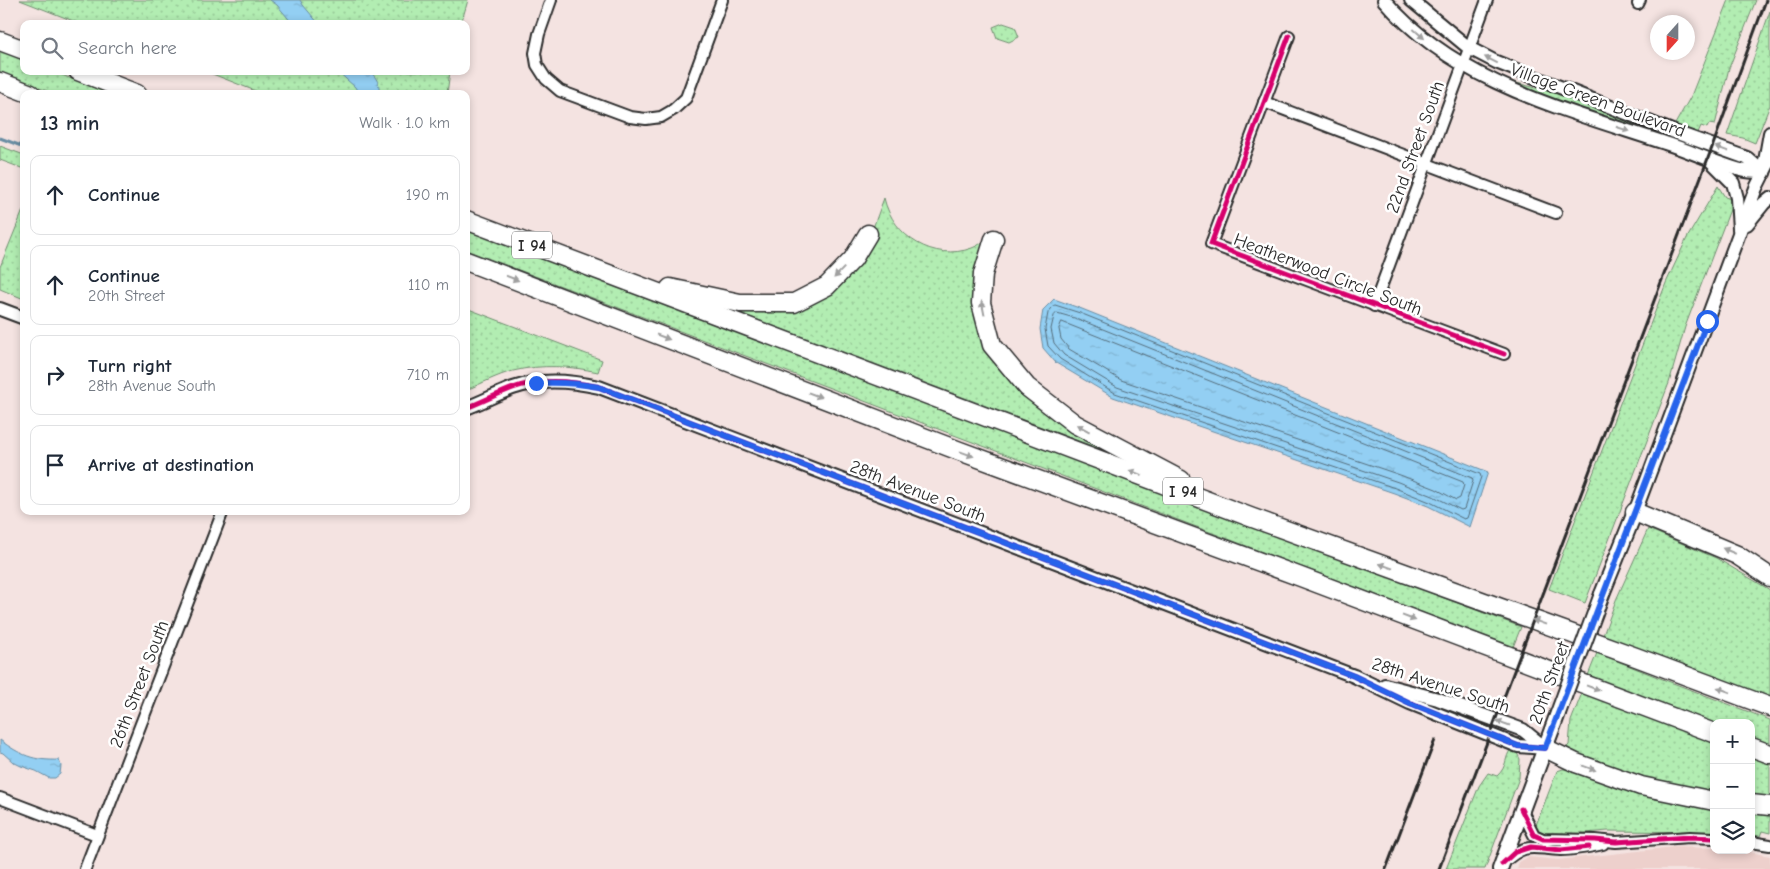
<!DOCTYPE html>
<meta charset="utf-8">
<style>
:root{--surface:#fff;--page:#f2f2f3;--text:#1f2937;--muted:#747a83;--line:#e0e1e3}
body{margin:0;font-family:"Comic Neue",sans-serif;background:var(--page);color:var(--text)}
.controls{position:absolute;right:15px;bottom:15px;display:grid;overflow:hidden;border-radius:10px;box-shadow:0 2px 8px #0003}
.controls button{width:45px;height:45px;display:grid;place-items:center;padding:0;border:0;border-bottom:1px solid var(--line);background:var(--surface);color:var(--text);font:25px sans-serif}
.compass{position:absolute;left:1650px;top:15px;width:45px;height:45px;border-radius:50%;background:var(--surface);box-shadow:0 2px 8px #0003;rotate:201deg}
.stop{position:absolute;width:15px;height:15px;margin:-11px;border:4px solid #2563eb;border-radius:50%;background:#fff}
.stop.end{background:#2563eb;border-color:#fff;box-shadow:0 1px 5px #0008}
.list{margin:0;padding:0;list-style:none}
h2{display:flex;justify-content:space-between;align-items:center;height:65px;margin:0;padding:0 20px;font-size:21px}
h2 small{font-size:16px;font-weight:400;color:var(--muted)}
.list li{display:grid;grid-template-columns:32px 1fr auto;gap:15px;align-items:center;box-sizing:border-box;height:80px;margin:0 10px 10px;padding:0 10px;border:1px solid var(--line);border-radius:10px}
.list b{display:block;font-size:19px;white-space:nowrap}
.list p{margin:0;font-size:16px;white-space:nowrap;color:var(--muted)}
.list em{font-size:16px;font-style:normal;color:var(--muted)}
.icon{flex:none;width:28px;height:28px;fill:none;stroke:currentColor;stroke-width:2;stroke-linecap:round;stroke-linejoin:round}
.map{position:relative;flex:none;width:1770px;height:869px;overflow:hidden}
.search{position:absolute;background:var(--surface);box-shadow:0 2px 8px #0003;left:20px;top:20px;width:450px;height:55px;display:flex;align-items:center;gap:12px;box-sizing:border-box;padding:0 18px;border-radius:10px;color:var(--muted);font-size:19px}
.panel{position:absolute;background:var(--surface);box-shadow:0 2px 8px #0003;left:20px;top:90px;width:450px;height:425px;border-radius:10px}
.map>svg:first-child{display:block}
.built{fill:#edd0cc}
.grass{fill:url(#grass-dots);stroke:#6e8c6e}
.water{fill:url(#water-ripples);stroke:#698da3}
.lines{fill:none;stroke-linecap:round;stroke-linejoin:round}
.shore{stroke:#556d7b;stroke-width:1}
.stream{stroke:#698da3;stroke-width:3}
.minor-casing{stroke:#2b2b2b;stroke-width:14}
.tertiary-casing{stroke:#2b2b2b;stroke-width:16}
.secondary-casing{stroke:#2b2b2b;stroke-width:18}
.motorway-casing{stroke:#2b2b2b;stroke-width:21}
.minor{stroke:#fff;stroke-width:10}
.tertiary{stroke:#fff;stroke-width:12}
.secondary{stroke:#fff;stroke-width:14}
.motorway{stroke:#fff;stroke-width:18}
.rail{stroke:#2b2b2b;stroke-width:3}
.secondary-bridge-casing{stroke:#2b2b2b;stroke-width:18;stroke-linecap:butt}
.secondary-bridge{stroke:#fff;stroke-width:14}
.cycleway-casing{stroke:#fff;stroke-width:8}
.cycleway{stroke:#d6006c;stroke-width:5}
.oneway{fill:#a0a0a0}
.route{stroke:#2563eb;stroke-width:6}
.labels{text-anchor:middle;stroke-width:5;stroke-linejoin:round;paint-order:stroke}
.shield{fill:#fff;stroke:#6b6b6b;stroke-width:1}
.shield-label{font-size:16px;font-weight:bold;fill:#2b2b2b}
.street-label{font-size:18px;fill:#2b2b2b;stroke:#fff}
</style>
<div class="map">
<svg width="1770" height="869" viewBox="0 0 1770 869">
<defs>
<pattern id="grass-dots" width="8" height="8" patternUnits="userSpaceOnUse" patternTransform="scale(1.25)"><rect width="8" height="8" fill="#b2edb2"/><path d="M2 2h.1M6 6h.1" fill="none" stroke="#99cb99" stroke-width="1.8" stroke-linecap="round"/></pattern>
<pattern id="water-ripples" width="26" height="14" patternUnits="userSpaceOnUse" patternTransform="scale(1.25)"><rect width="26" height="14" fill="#93cff3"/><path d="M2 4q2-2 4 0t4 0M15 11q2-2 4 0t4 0" fill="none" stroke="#7fb2d0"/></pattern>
</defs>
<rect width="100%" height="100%" fill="#f4e3e1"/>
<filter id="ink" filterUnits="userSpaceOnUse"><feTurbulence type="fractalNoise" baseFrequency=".02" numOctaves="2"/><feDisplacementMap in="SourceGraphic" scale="10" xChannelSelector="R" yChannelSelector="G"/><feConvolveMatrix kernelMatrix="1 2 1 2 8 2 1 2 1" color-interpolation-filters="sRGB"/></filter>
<g filter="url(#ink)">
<path class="built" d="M 1674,847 L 1714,848 L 1714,850 L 1739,850 L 1770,856 L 1770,869 L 1517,869 L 1519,862 L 1528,857 L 1558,860 Z"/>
<g class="grass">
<path d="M 20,0 L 468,0 L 461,24 L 81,24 Z"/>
<path d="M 1729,0 L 1756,0 L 1729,68 L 1715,125 L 1709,124 L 1707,128 L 1701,126 L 1697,135 L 1674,126 L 1691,96 Z"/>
<path d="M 1770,11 L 1770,105 L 1755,143 L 1743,138 L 1727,135 Z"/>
<path d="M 1003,23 L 1015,27 L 1019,37 L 1009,42 L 997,38 L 993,27 Z"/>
<path d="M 0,51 L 24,60 L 24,71 L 52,71 L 110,94 L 55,94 L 0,73 Z"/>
<path d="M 205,71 L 450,71 L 447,94 L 263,94 Z"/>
<path d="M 1513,82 L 1567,96 L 1645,126 L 1644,129 L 1595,115 L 1512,83 Z"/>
<path d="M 0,146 L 24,155 L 24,169 L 0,160 Z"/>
<path d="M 1718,186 L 1725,197 L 1731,199 L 1731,207 L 1685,327 L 1669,383 L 1585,603 L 1549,589 L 1666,283 L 1687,238 Z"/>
<path d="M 884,198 C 893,237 934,262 972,248 C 978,246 984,241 989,238 L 983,252 L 995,360 L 1013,384 L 1034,404 L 1064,425 L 1116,455 L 724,307 L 782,311 L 866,247 Z"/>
<path d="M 24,208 L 24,299 L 0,289 L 0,267 Z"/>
<path d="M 466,228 L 1521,627 L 1513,647 L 466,250 Z"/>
<path d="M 466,308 L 602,360 L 598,372 C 570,366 542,364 513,371 C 497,375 481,384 466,390 Z"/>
<path d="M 1648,529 L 1716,558 L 1770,590 L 1770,699 L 1602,638 L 1616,600 Z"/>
<path d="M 1597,653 L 1665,680 L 1770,720 L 1770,745 L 1751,738 L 1751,723 L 1714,723 L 1714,724 L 1587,678 Z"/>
<path d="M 1582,693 L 1714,743 L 1714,793 L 1668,786 L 1571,754 L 1566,748 L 1569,745 L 1571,721 Z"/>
<path d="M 1511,749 L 1517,753 L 1520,759 L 1519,778 L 1485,869 L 1446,869 L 1479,786 L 1488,773 L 1497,776 C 1508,766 1504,758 1511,749 Z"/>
<path d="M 1751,757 L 1770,764 L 1770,799 L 1751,797 Z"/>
<path d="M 1563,769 L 1573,769 L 1714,806 L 1714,832 L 1608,831 L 1553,836 L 1547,836 L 1536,829 L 1536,825 L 1557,771 Z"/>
<path d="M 1751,810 L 1770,811 L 1770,833 L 1762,831 L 1760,836 L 1751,835 Z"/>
</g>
<g class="water">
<path d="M 270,0 L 300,0 L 303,5 L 319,24 L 293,24 L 277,5 Z"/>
<path d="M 337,71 L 370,71 C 377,79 380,83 379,94 L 359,94 L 355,87 Z"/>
<path d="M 1054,299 L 1082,309 L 1488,472 L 1470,527 L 1428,506 L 1394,493 L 1113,397 L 1056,363 L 1043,348 L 1040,329 L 1043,310 Z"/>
<path d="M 0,740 C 20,755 34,761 59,760 L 61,766 L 60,774 L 55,778 L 49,778 L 36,771 L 21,766 L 13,762 L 3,753 L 0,752 Z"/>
</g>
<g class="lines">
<g class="shore">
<path d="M 1055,305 L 1080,313 L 1480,474 L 1481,477 L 1467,518 L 1464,519 L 1430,502 L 1395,488 L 1115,393 L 1060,359 L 1048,346 L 1045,329 L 1048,313 Z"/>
<path d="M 1057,313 L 1078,319 L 1472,478 L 1473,481 L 1464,509 L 1461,510 L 1433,496 L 1398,482 L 1117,387 L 1064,355 L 1054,343 L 1051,329 L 1054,316 Z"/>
<path d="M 1062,322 L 1463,482 L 1464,485 L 1460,498 L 1456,500 L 1436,489 L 1400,475 L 1121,380 L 1069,349 L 1061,339 L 1059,329 Z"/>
</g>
<path class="stream" d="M 0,138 L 24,147"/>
<defs>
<g id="minor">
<path d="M 551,0 L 539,34 L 535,53 L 537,65 L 546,79 L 560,91 L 630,117 L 646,119 L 661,117 L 673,110 L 686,98 L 722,0"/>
<path d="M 1638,4 L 1640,0"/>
<path d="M 1289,36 L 1211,244 L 1504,354"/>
<path d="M 1264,102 L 1556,213"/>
<path d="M 1374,306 L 1487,0"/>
<path d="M 0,798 L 97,835"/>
<path d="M 1521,809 L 1534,835 L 1543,839 L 1595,840 L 1616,842 L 1690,837 L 1714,838"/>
<path d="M 1751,842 L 1770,845"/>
<path d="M 1503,863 C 1527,841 1532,849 1561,850 C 1575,850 1589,847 1603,844"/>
<path d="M 85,869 L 223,511"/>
</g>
<g id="tertiary">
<path d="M 1384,0 C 1455,83 1566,110 1665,143 C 1691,151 1715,163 1741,170 C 1748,172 1756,172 1763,172"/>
<path d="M 1411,0 L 1469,48 L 1496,62 L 1672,131 L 1747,158 L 1764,173"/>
<path d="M 1711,161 L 1733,183 L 1737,198 L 1739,229"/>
<path d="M 1764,167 L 1770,133"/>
<path d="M 1747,224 L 1764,203 L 1770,198"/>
<path d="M 0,309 L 24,318"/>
<path d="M 466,408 C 482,402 497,394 513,388 C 540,378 572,381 599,387 L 1354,676 L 1410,703 L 1518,746 L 1545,748"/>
<path d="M 1635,512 L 1756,188 L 1770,160"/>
<path d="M 1385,685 L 1438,699 L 1523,730 L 1545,748"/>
</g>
<g id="secondary">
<path d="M 1602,594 L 1635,512"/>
<path d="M 1500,869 L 1558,713"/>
</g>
<g id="motorway">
<path d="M 0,41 L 24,50"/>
<path d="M 78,71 L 137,94"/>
<path d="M 0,82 L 31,94"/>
<path d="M 466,220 L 1250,517 L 1636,657 L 1770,707"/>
<path d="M 994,239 L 983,274 L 981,303 L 992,345 L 1027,387 L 1075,424 L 1181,480"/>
<path d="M 466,261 L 957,450 L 1298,576 L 1714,733"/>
<path d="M 670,288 L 740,303 L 794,303 L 827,286 L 853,259 L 868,234"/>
<path d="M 1635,512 L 1737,555 L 1770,577"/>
<path d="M 1751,747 L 1770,754"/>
<path d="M 1545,748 L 1576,763 L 1641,786 L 1714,801"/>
<path d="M 1751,804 L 1770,806"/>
</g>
</defs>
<use href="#minor" class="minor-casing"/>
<use href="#tertiary" class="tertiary-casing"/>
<use href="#secondary" class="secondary-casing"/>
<use href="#motorway" class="motorway-casing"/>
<use href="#minor" class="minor"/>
<use href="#tertiary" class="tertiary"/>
<use href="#secondary" class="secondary"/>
<use href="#motorway" class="motorway"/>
<g class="rail">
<path d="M 1386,869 L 1435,740"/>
<path d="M 1439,869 L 1713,145 L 1766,0"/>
</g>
<defs>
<path id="secondary-bridge" d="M 1558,713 L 1602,594"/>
</defs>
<use href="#secondary-bridge" class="secondary-bridge-casing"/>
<use href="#secondary-bridge" class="secondary-bridge"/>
<defs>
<g id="cycleway">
<path d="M 1289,36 L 1211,244 L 1504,354"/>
<path d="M 466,408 C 482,402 497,394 513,388 C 540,378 572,381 599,387 L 1354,676 L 1410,703 L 1518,746 L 1545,748"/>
<path d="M 1521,809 L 1534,835 L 1543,839 L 1595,840 L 1616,842 L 1690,837 L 1714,838"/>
<path d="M 1502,864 L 1515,852 L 1531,847 L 1561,850 L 1589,847"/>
</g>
</defs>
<use href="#cycleway" class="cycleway-casing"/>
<use href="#cycleway" class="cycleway"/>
</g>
<defs><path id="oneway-solid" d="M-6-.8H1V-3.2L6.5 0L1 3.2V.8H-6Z" transform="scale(1.25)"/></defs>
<g class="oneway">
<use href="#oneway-solid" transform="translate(1419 34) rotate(41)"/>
<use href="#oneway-solid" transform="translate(1491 60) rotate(-154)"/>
<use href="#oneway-solid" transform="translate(1623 129) rotate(18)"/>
<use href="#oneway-solid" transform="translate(1722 149) rotate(-160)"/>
<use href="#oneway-solid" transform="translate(839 273) rotate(134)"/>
<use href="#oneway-solid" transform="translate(512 278) rotate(21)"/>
<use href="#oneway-solid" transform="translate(983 308) rotate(-101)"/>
<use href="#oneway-solid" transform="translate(663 337) rotate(21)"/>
<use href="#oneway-solid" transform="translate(815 395) rotate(21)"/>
<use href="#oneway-solid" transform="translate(1083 428) rotate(-152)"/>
<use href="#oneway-solid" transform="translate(967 454) rotate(20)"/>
<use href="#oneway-solid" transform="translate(1136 473) rotate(-159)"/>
<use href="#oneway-solid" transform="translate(1729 551) rotate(-157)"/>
<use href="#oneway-solid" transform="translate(1386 566) rotate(-160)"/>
<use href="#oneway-solid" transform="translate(1409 618) rotate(21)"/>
<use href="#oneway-solid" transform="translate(1539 622) rotate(-160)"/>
<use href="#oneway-solid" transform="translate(1593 688) rotate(21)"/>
<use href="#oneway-solid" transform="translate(1724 690) rotate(-159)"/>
<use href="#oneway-solid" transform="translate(1503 723) rotate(-161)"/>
<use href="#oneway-solid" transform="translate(1589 768) rotate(20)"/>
</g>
</g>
<g class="lines" filter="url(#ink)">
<path class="route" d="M 536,383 C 558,382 578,383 599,387 L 1354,676 L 1410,703 L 1518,746 L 1545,748 L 1707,321"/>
</g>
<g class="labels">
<g class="shield">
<rect x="512" y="231.5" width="40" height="27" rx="4"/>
<rect x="1163" y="477.5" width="40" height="27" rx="4"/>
</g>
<g class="shield-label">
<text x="532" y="251">I 94</text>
<text x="1183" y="497">I 94</text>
</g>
<g class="street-label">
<text transform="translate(1598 100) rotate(20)" y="6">Village Green Boulevard</text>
<text transform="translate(1415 147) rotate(-70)" y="6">22nd Street South</text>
<text transform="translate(1328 274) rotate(21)" y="6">Heatherwood Circle South</text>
<text transform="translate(918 491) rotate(21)" y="6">28th Avenue South</text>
<text transform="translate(1549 683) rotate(-70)" y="6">20th Street</text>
<text transform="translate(139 684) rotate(-69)" y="6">26th Street South</text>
<text transform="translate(1441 685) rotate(18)" y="6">28th Avenue South</text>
</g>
</g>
</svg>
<div class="controls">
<button>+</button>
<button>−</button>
<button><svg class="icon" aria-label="layers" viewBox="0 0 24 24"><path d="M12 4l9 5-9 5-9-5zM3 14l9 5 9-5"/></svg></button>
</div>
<svg class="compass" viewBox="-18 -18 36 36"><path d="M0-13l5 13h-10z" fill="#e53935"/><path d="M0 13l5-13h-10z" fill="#747a83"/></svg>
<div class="stop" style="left:1707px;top:321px"></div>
<div class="stop end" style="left:536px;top:383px"></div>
<div class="search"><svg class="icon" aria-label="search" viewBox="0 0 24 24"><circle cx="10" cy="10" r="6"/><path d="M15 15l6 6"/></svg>Search here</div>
<section class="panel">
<h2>13 min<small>Walk · 1.0 km</small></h2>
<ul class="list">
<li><svg class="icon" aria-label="ahead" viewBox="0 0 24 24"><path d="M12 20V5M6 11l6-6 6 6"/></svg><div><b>Continue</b></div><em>190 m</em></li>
<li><svg class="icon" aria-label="ahead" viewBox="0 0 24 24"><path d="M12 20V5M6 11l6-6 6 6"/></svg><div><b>Continue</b><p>20th Street</p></div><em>110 m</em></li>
<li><svg class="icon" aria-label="right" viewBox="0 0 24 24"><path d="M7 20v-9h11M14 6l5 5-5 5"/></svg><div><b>Turn right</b><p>28th Avenue South</p></div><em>710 m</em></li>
<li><svg class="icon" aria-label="arrive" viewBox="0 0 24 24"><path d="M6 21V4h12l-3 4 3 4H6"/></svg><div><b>Arrive at destination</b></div></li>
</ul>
</section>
</div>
